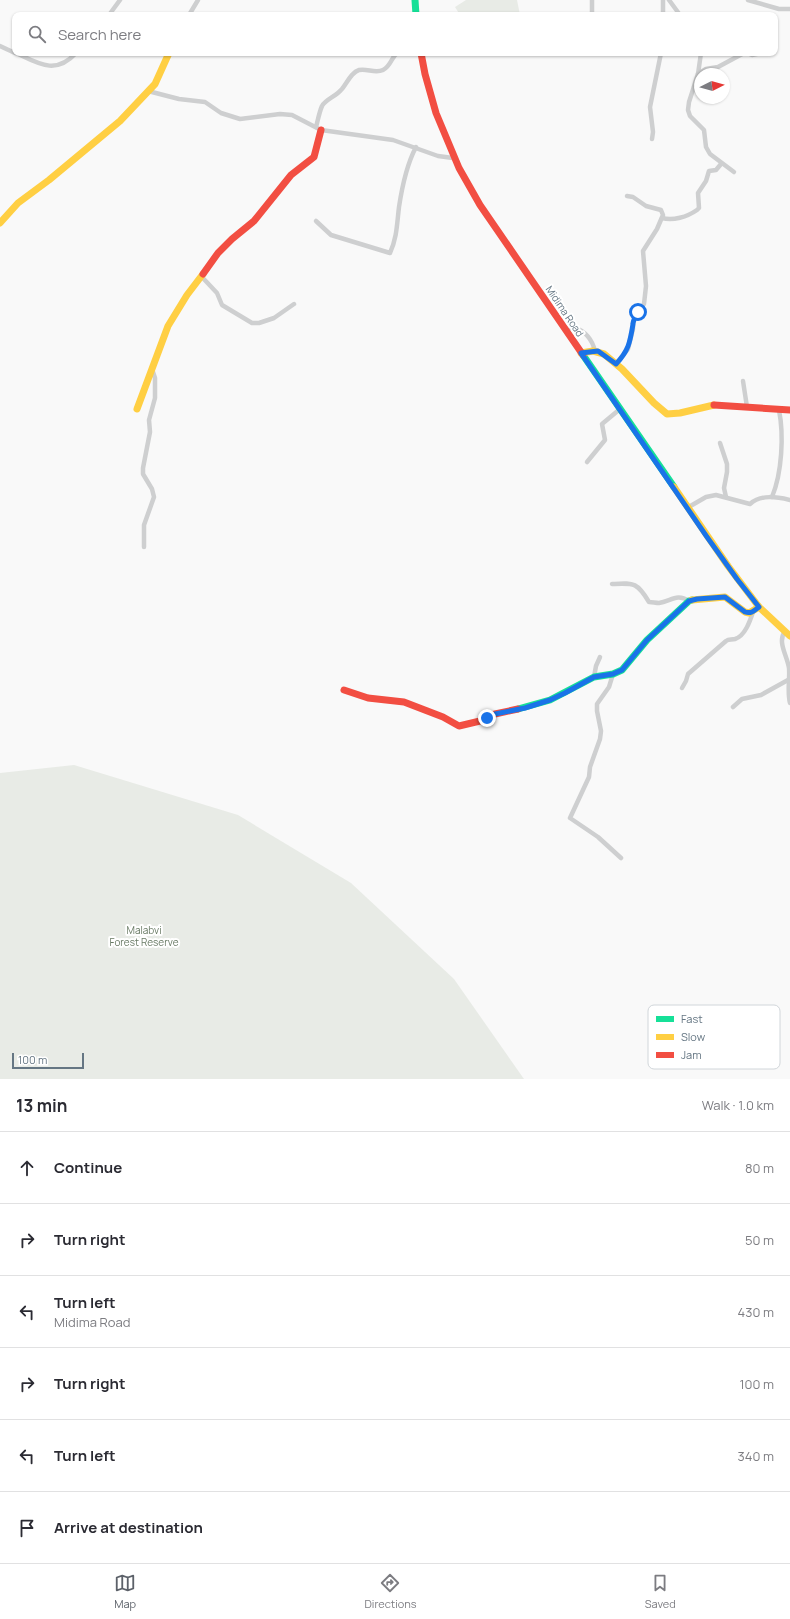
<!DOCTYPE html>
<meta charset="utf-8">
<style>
:root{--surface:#fff;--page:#f2f2f3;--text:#2b2b33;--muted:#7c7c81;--line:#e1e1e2;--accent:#5c6169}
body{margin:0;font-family:Manrope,sans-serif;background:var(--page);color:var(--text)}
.compass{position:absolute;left:694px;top:68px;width:36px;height:36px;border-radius:50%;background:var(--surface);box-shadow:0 1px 3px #0004;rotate:84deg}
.scale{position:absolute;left:12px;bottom:10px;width:72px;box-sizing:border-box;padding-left:4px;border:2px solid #657683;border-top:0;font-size:11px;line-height:14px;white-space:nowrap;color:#657683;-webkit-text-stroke:3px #fff;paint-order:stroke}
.stop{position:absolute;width:12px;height:12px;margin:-9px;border:3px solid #1a73e8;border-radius:50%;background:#fff}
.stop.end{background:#1a73e8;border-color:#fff;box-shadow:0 1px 4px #0008}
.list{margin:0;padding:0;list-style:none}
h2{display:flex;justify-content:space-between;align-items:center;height:52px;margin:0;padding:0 16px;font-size:17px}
h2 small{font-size:13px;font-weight:400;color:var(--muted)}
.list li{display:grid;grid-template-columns:26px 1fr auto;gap:12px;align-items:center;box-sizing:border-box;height:72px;padding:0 16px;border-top:1px solid var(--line)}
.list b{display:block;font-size:15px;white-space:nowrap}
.list p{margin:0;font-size:13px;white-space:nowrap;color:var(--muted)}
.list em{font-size:13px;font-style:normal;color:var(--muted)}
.icon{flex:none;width:22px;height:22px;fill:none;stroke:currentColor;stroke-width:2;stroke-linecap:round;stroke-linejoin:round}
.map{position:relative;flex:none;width:790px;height:1079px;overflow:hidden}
.search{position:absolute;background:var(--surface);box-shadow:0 1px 3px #0004;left:12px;right:12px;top:12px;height:44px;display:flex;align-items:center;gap:10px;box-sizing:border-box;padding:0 14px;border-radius:8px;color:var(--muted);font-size:15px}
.sheet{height:484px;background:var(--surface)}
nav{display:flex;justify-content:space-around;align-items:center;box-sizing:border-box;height:56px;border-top:1px solid var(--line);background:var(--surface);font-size:11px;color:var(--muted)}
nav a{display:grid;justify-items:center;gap:2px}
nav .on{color:var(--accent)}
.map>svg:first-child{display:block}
.green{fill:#e8ebe6}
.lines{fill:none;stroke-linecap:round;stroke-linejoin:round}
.street{stroke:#cecfd0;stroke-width:4.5}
.fast{stroke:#16e098;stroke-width:7}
.slow{stroke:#ffcf43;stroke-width:7}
.jam{stroke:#f24e42;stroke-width:7}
.route{stroke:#1a73e8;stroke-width:5}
.labels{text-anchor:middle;stroke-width:4;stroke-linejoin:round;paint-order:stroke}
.street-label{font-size:10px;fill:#657683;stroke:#fff}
.park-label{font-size:10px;fill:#687a64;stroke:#fff}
.key{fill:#fff;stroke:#d1d6da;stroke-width:1}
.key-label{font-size:11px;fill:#657683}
</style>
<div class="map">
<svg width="790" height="1079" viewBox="0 0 790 1079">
<rect width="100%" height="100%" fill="#f9f9f9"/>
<g class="green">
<path d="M 466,0 L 517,0 L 520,15 L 460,15 L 455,7 Z"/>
<path d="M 74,765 L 238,815 L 351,883 L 454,979 L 524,1079 L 0,1079 L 0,773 Z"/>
</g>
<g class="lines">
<g class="street">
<path d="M 592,0 L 592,15"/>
<path d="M 669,0 L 680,15"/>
<path d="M 748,0 L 779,9 L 790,9"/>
<path d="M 109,15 L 120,0"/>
<path d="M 189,15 L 198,0"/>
<path d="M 663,15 L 663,0"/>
<path d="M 0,46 L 15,53"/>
<path d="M 16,53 C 39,64 56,75 76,53"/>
<path d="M 701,53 L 698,74 L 689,102 L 688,110 L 690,116 L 704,130 L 706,147 L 710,154 L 734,172"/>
<path d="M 747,53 L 752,55 L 761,53"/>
<path d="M 698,74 L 706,69 L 718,67 L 744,53"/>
<path d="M 148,91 L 179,99 L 205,102 L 221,113 L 240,119 L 280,114 L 292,115 L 321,130 L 393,140 L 438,156 L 453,158"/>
<path d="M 316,127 C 318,120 319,113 322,106 C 326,99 335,97 341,90 C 346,85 351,72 359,70 C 367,68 375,74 383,70 C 391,66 391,58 397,53"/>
<path d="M 652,139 L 653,132 L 650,107 L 661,53"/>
<path d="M 662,218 C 673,221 687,217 697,210 L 699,208 L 698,193 L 706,181 L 709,171 L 716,170 L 721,164"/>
<path d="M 316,221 L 331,235 L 390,253 C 397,238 397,223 399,207 C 402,187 406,166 416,147"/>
<path d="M 201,276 L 217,293 L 222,305 L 252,323 L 259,323 L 274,318 L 294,304"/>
<path d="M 565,330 L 574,327 C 585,331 592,339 595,351"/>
<path d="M 616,364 L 628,349 L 633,329 L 633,323 L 638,312 L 644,304 L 646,286 L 643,251 L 657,229 L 663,215 L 661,210 L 646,206 L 633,197 L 627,196"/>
<path d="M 743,381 L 747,407"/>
<path d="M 720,443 L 727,464 L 727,472 L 724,488 L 726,497"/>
<path d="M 587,462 L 605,440 L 602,424 L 620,409"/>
<path d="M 772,497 C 782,473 784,435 779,410"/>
<path d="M 687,508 L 706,497 L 716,495 L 750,504 C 761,494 777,497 790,500"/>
<path d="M 144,547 L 144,525 L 154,497 L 152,489 L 143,474 L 143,468 L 150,432 L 149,420 L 155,398 L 155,378 L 152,369"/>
<path d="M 612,584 C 634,583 637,582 649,602 C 652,602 656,603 659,603 C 671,601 677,593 689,601"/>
<path d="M 785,631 C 777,642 787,655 789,668 C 790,679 787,691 790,703"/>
<path d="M 613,674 L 609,687 L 597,704 L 597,711 L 601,731 L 600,739 L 590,767 L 589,777 L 570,818 L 598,837 L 621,858"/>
<path d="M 594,677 L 596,666 L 600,657"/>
<path d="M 682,688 L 686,681 L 688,674 L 726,641 C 729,639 731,640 735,639 C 745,636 750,621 753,612"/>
<path d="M 733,707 L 742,699 L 761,695 L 788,680"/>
</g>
<g class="fast">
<path d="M 415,0 L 416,15"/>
<path d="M 583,355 L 674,487"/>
<path d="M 518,709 L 550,700 L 594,677 L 613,674 L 622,670 L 647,640 L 689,601 L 692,600"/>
</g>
<g class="slow">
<path d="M 0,223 L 18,203 L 49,180 L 120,121 L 155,84 L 169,53"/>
<path d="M 581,353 L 593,351 L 604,354 L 622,369 L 654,403 L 667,414 L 680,413 L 714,405"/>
<path d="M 137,409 L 168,326 L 187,295 L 203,274"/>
<path d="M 674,487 L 728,566 L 759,607 L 790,636"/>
<path d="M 692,600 L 725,597 L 745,612 L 749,613 L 759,607"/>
</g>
<g class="jam">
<path d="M 421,53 L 425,74 L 436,113 L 459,168 L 480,205 L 583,355"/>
<path d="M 203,274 L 218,253 L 232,239 L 254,221 L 291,175 L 314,157 L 321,130"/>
<path d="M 714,405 L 790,410"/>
<path d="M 344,690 L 368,698 L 404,702 L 443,717 L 459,726 L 480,721 L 495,714 L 518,709"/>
</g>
</g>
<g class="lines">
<path class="route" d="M 487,718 L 495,714 L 525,708 L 550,700 L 565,693 L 594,677 L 613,674 L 622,670 L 647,640 L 689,601 L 697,599 L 725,597 L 745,612 C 751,614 754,611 759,607 L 737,579 L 707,537 L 581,353 L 598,351 L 616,364 C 629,350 630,342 633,324 C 633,320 636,316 638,312"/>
</g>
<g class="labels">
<g class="street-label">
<text transform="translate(565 311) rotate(56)" y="4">Midima Road</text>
</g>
<g class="park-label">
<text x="144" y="934">Malabvi<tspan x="144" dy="12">Forest Reserve</tspan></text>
</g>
</g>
<rect x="648" y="1005" width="132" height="64" rx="6" class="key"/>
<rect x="656" y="1016" width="18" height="6" fill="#16e098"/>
<rect x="656" y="1034" width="18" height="6" fill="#ffcf43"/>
<rect x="656" y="1052" width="18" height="6" fill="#f24e42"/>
<g class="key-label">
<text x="681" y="1023">Fast</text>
<text x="681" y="1041">Slow</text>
<text x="681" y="1059">Jam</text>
</g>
</svg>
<svg class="compass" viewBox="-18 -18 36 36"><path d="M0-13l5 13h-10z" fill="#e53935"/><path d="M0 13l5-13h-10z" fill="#7c7c81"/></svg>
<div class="scale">100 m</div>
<div class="stop" style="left:638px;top:312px"></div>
<div class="stop end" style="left:487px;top:718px"></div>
<div class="search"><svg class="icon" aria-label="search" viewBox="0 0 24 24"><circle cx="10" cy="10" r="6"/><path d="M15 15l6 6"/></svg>Search here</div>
</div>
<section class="sheet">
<h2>13 min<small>Walk · 1.0 km</small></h2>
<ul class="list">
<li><svg class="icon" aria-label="ahead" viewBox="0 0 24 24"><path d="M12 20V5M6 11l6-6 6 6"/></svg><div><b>Continue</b></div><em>80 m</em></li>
<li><svg class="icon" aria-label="right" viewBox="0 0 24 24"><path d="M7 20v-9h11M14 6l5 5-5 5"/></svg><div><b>Turn right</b></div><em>50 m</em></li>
<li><svg class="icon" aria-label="left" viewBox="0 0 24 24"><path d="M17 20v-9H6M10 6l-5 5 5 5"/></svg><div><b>Turn left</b><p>Midima Road</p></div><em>430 m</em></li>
<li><svg class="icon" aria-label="right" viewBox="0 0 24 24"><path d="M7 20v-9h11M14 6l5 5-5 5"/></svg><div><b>Turn right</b></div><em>100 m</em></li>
<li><svg class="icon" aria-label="left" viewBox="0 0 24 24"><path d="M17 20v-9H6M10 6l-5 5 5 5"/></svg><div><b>Turn left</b></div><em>340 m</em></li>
<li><svg class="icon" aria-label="arrive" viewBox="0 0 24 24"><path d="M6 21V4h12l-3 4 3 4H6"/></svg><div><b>Arrive at destination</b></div></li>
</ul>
</section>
<nav>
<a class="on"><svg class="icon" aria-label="map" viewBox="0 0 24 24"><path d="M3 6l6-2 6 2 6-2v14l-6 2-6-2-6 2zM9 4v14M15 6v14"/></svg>Map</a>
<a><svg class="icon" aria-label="directions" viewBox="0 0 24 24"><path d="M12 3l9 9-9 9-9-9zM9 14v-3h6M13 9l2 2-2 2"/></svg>Directions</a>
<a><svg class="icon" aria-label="saved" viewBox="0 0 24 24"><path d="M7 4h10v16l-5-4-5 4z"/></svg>Saved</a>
</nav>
